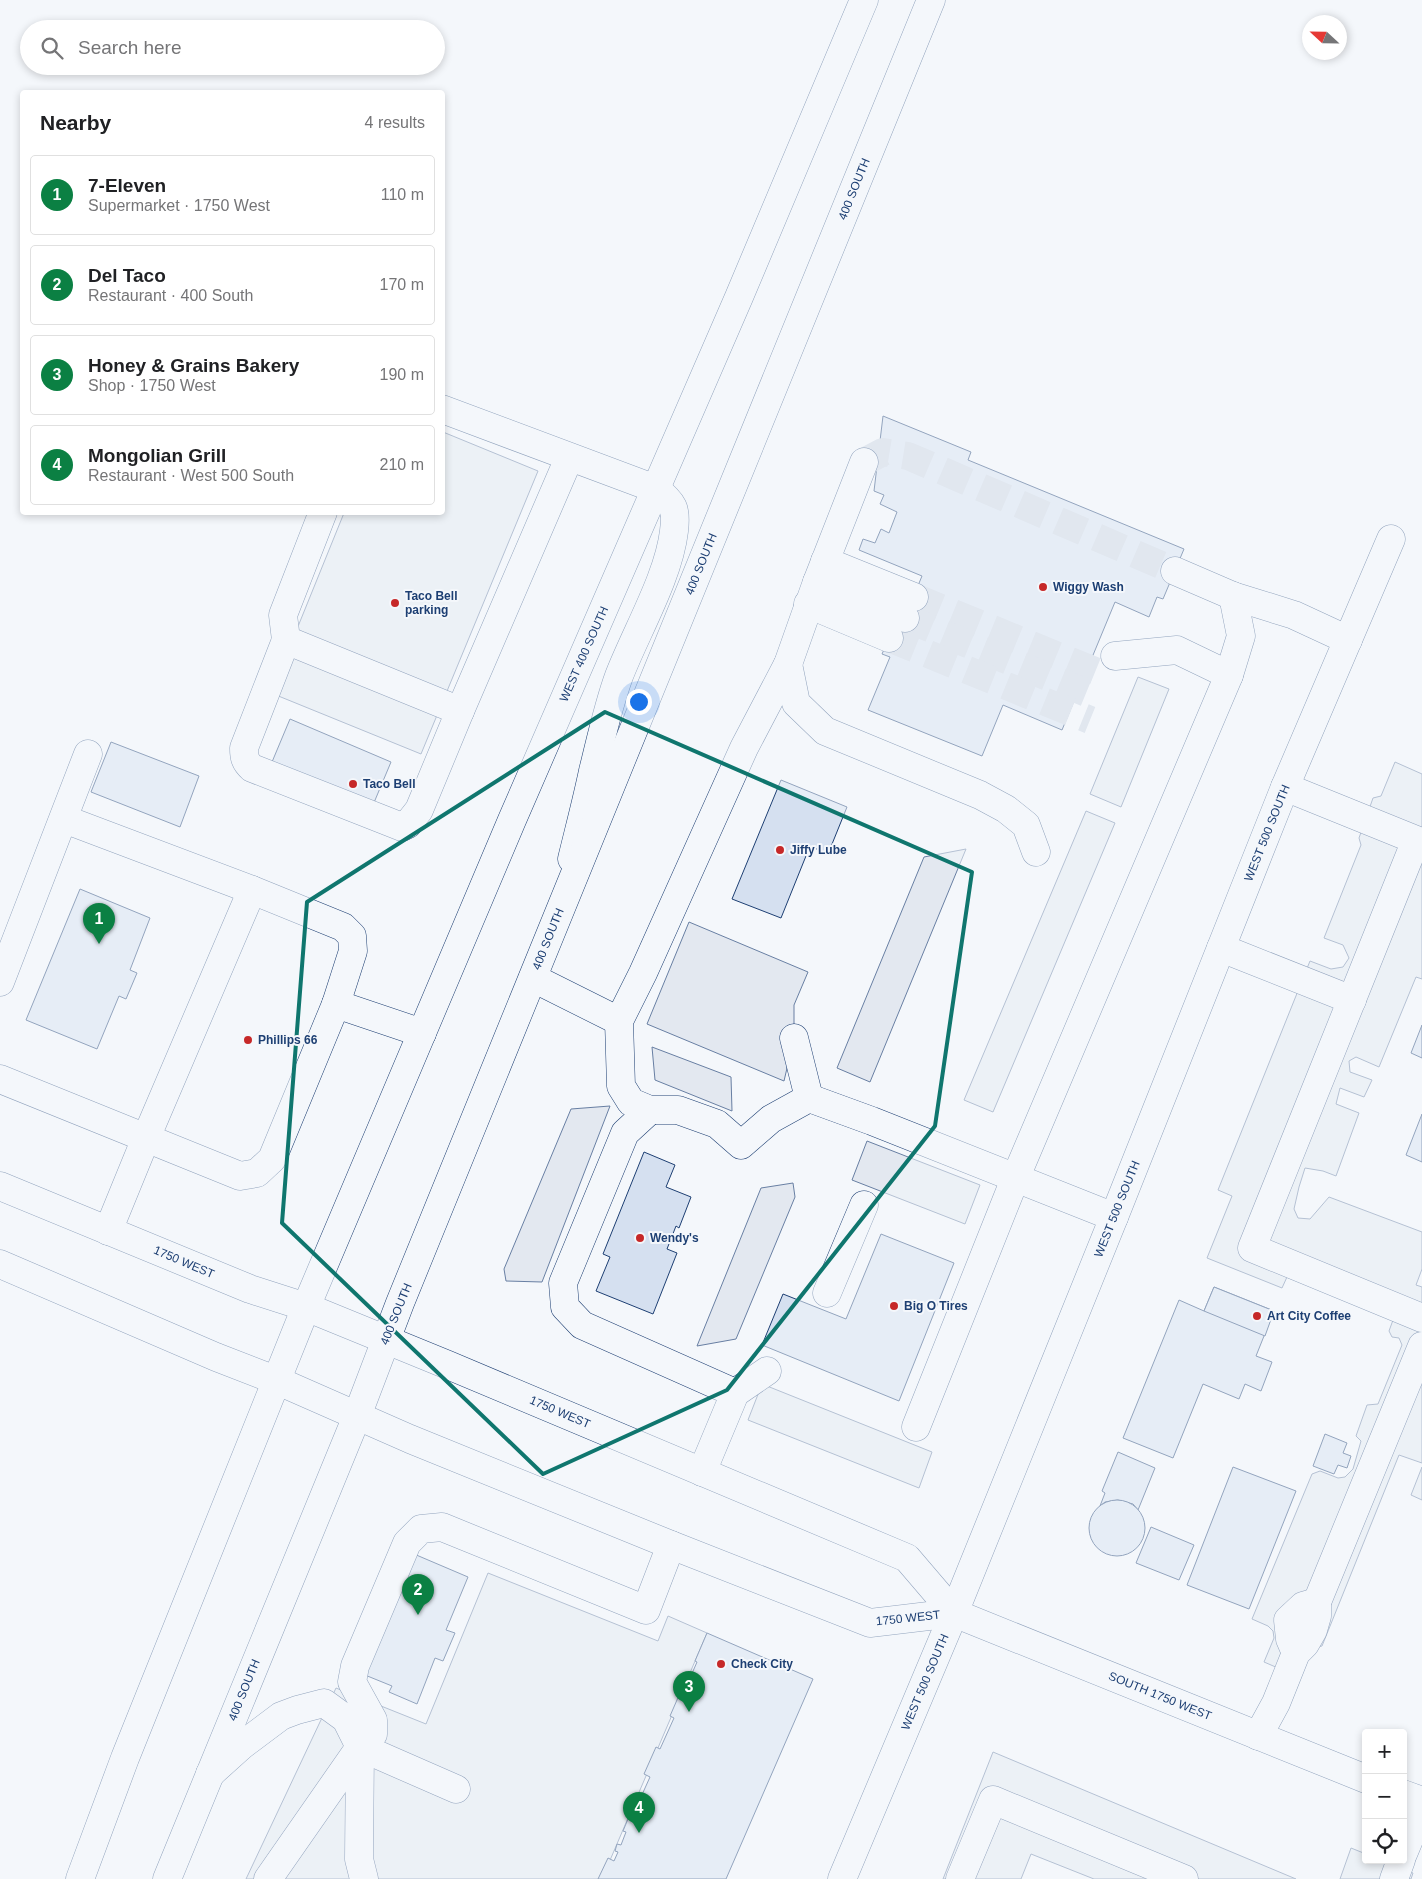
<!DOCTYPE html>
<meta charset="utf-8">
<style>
:root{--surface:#fff;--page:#f2f2f2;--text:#202124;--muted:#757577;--line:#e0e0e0;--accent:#0b8043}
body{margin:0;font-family:Helvetica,sans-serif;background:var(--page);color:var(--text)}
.controls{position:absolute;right:15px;bottom:15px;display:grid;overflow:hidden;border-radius:5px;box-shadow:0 2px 8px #0003}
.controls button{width:45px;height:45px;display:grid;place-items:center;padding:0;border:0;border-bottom:1px solid var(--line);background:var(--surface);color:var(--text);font:25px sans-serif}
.compass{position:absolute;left:1302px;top:15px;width:45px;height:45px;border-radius:50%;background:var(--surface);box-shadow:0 2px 8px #0003;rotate:292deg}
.you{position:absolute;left:638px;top:701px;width:18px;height:18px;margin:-12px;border:4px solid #fff;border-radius:50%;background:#1a73e8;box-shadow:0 0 0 8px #1a73e833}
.badge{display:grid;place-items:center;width:32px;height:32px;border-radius:50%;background:var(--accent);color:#fff;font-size:16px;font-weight:700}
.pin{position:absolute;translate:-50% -41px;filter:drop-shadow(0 1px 2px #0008)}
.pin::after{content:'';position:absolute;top:26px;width:18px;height:15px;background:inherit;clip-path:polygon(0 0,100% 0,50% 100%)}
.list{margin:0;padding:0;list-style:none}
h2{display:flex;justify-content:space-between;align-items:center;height:65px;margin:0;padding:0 20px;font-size:21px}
h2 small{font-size:16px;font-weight:400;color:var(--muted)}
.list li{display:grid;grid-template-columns:32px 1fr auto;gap:15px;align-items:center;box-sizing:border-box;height:80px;margin:0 10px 10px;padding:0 10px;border:1px solid var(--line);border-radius:5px}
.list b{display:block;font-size:19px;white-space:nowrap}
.list p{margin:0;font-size:16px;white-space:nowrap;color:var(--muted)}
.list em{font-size:16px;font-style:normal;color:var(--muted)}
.icon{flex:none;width:28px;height:28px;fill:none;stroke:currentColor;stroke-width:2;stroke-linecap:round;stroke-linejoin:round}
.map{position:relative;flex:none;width:1422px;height:1879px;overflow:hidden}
.search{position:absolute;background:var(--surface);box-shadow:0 2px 8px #0003;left:20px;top:20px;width:425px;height:55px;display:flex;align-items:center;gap:12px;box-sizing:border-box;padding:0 18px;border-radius:28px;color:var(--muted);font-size:19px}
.panel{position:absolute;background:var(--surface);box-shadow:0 2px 8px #0003;left:20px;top:90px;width:425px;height:425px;border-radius:5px}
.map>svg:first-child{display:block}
.parking{fill:#e3e8f0;stroke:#687fa3}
.building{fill:#d5e0f0;stroke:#1d3f73}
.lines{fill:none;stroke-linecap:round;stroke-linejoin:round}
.minor-tunnel{stroke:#c9d2e0;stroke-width:28;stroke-dasharray:28 14;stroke-linecap:butt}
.minor-casing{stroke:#1d3f73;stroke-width:29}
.major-casing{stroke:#1d3f73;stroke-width:29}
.minor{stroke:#f4f7fb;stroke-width:28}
.major{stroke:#f4f7fb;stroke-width:28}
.marked{fill:none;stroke:#0f766e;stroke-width:4;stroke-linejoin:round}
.poi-dot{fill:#c62828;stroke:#f4f7fb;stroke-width:2}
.labels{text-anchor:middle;stroke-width:4;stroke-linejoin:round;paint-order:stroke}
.street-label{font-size:12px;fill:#1d3f73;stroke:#f4f7fb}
.poi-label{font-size:12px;font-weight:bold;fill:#1d3f73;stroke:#f4f7fb;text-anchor:start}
</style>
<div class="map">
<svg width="1422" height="1879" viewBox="0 0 1422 1879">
<rect width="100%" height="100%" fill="#f4f7fb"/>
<g class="parking">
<path d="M 443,432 L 538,471 L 421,754 L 271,693 L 344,513 L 442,512 Z"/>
<path d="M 1138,677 L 1169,689 L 1121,807 L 1090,794 Z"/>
<path d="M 1395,762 L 1422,774 L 1422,979 L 1416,977 L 1379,1067 L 1356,1057 L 1349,1061 L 1350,1072 L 1372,1080 L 1364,1097 L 1340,1088 L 1336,1104 L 1359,1113 L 1336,1176 L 1323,1171 L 1305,1168 L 1299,1187 L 1294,1209 L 1298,1218 L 1310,1219 L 1329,1197 L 1422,1232 L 1422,1269 L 1416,1285 L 1422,1287 L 1422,1463 L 1399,1455 L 1322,1646 L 1312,1648 L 1299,1677 L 1264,1662 L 1274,1638 L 1273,1631 L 1268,1626 L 1252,1619 L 1312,1474 L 1320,1471 L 1338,1478 L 1345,1477 L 1353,1469 L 1361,1441 L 1356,1436 L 1367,1405 L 1378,1404 L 1402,1345 L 1399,1338 L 1392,1337 L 1389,1331 L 1393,1320 L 1287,1277 L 1282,1288 L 1207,1258 L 1232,1196 L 1218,1190 L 1310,961 L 1331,969 L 1343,967 L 1349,958 L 1343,945 L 1324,938 L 1361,845 L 1359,838 L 1373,798 L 1381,796 Z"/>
<path d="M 1086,811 L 1115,823 L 993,1112 L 964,1100 Z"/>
<path d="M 966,849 L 870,1082 L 837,1068 L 924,857 Z"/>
<path d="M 689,922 L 808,972 L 794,1005 L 794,1038 L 784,1081 L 647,1024 Z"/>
<path d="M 652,1047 L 731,1077 L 732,1111 L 655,1080 Z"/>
<path d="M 610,1106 L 542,1282 L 506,1281 L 504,1269 L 571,1109 Z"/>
<path d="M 867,1141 L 980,1185 L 965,1224 L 852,1180 Z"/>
<path d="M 793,1183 L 795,1197 L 736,1339 L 697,1346 L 761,1188 Z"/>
<path d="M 762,1384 L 932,1452 L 919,1488 L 748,1420 Z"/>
<path d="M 1422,1467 L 1422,1500 L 1411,1495 Z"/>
<path d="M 488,1573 L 658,1641 L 668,1616 L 707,1633 L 602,1879 L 246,1879 L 336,1688 L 426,1724 Z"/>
<path d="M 993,1752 L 1296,1879 L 1094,1879 L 1031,1854 L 1021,1879 L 943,1879 Z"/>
<path d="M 1351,1848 L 1366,1854 L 1366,1860 L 1382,1860 L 1413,1873 L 1411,1879 L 1340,1879 Z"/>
</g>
<g class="building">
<path d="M 883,416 L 971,452 L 968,460 L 1184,549 L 1163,599 L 1157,597 L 1149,617 L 1115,602 L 1062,730 L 1003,705 L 982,756 L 868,710 L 890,657 L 882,654 L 889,638 L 899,631 L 922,576 L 859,550 L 863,539 L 875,543 L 881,529 L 889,533 L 897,512 L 880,504 L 884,495 L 874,491 Z"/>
<path d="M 290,719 L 391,762 L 373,805 L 272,762 Z"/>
<path d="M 111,742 L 199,776 L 180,827 L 91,792 Z"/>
<path d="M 781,780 L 847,807 L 828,854 L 810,846 L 781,918 L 732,899 Z"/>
<path d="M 80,889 L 150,918 L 130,970 L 137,973 L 126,999 L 119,996 L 97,1049 L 26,1020 Z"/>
<path d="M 1422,1025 L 1422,1058 L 1411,1053 Z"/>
<path d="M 1422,1114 L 1422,1162 L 1406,1155 Z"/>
<path d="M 644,1152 L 675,1165 L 666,1187 L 691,1197 L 679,1228 L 676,1226 L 667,1249 L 677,1253 L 653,1314 L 596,1291 L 610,1257 L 603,1254 Z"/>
<path d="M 881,1234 L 954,1263 L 899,1401 L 762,1345 L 783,1294 L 846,1319 Z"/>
<path d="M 1214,1287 L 1274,1311 L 1256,1356 L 1272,1362 L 1261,1391 L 1245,1384 L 1239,1399 L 1203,1384 L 1173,1458 L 1123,1438 L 1179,1300 L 1204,1311 Z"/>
<path d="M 1214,1287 L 1274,1311 L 1265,1336 L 1204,1311 Z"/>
<path d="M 1325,1434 L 1347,1443 L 1343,1453 L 1351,1456 L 1347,1468 L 1338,1465 L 1334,1474 L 1313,1466 Z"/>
<path d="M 1118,1452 L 1155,1468 L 1138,1510 L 1133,1504 L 1118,1500 L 1105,1502 L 1100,1506 L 1105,1493 L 1102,1491 Z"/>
<path d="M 1233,1467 L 1296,1491 L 1249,1609 L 1187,1585 Z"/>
<circle cx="1117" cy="1528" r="28"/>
<path d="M 1151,1527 L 1194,1545 L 1179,1580 L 1136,1563 Z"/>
<path d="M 414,1554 L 468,1577 L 446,1630 L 455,1633 L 443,1661 L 435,1658 L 417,1704 L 389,1692 L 392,1686 L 360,1673 Z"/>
<path d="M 707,1633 L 813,1679 L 726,1879 L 598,1879 L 608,1858 L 614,1861 L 618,1852 L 615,1851 L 617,1844 L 621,1845 L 626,1832 L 623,1831 L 633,1807 L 636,1808 L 650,1777 L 644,1774 L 656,1747 L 660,1749 L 674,1718 L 670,1716 L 680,1693 L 683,1694 L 697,1662 L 695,1661 Z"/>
</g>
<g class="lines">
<g class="minor-tunnel">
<path d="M 864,462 L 883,452 L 908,456 L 1175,571"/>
<path d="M 914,597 L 1107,676"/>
<path d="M 905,618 L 1099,698"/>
<path d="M 889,638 L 1090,720"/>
</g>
<defs>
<g id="minor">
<path d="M 442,409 L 656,489 C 673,504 677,507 674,531 C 669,576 636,632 619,676 C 608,706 601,739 593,771 C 587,800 579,830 572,859"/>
<path d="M 864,462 L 817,582 L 788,664 L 744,748 L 643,973 L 619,1021 L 621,1086 L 631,1102 L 650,1110 L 678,1110 L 717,1124 L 741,1145 L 771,1119 L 809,1098 L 872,1121 L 1114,1217"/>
<path d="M 323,512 L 283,615 L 286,640 L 460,711 L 569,458"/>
<path d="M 825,561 L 914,597"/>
<path d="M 1175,571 L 1233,596 L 1294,615 L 1348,640"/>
<path d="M 817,582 L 905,618"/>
<path d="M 808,604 L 889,638"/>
<path d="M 286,640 L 244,748 C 244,757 245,762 252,768 L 402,827 L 408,824 L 419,810 L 460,711"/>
<path d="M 1115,656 L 1177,650 L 1229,675"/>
<path d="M 788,664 L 796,703 L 825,731 L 980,795 L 1006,809 L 1026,825 L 1036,852"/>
<path d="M 1285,787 L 1416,840 L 1252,1248 L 1422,1318"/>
<path d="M 64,819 L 252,890"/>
<path d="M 1221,948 L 1352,1000"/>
<path d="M 533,978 L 619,1021"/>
<path d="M 0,982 L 88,754"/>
<path d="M 336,1004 L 422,1033"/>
<path d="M 794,1038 L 809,1098"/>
<path d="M 0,1079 L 240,1176 L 257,1173 L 272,1159 L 336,1004 L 353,951 L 352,936 L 343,927 L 252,890 L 146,1138 L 108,1231"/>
<path d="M 650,1110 L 625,1133 L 563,1283 L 565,1307 L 582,1325 L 735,1393"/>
<path d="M 0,1186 L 250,1289 L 306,1307"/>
<path d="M 0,1264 L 216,1357 L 278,1381"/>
<path d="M 827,1293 L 864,1205"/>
<path d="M 916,1427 L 1015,1179 L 1229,675 L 1241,636 L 1233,596"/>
<path d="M 702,1472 L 735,1393 L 767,1371"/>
<path d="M 1296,1653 L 1290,1639 L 1288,1620 L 1303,1606 L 1317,1602"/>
<path d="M 1258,1736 L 1276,1703 L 1296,1653 L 1305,1644 L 1313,1630 L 1317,1616 L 1317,1602 L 1422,1346"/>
<path d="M 360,1747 L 456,1789"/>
<path d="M 210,1774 L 241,1746 L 281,1716 L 297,1710 L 324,1703 L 346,1719 L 360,1747 L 359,1859 L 364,1879"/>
<path d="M 1403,1854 L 1422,1808"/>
<path d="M 268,1879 L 360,1747 L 373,1734 L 373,1720 L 352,1682 L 355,1666 L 407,1543 L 421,1529 L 442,1527 L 646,1610 L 671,1545"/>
<path d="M 842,1879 L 954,1613 L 1114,1217 L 1285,787 L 1391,539"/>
<path d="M 960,1879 L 993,1800 L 1184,1879"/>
<path d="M 1394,1879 L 1401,1860"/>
</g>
<g id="major">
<path d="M 306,1307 L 448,1365 L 907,1558 L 954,1613 L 1366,1779"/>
<path d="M 278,1381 L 410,1439 L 671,1545 L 870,1623 L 954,1613"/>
<path d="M 1403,1794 L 1422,1801"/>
<path d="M 80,1879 L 125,1758 L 306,1307 L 512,820 L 739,297 L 864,0"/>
<path d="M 167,1879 L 357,1416 L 400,1303 L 931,0"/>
</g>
</defs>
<use href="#minor" class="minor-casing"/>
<use href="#major" class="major-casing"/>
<use href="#minor" class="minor"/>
<use href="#major" class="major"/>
</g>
<path d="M0 0H1422V1879H0ZM 605,712 L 972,872 L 935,1126 L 727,1390 L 543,1474 L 282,1223 L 307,902 Z" fill="#f4f7fb" fill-opacity=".55" fill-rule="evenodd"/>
<path class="marked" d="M 605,712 L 972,872 L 935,1126 L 727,1390 L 543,1474 L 282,1223 L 307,902 Z"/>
<g class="poi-dot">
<circle cx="1043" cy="587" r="5"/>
<circle cx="395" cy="603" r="5"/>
<circle cx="353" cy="784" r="5"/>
<circle cx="780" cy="850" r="5"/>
<circle cx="248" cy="1040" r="5"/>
<circle cx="640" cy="1238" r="5"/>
<circle cx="894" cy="1306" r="5"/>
<circle cx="1257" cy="1316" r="5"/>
<circle cx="721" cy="1664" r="5"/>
</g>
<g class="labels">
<g class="street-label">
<text transform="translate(854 189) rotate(-68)" y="4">400 SOUTH</text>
<text transform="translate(701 564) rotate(-68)" y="4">400 SOUTH</text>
<text transform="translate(584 654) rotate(-66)" y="4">WEST 400 SOUTH</text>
<text transform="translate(1267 833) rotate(-68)" y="4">WEST 500 SOUTH</text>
<text transform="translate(548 939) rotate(-68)" y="4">400 SOUTH</text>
<text transform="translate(1117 1209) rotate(-68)" y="4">WEST 500 SOUTH</text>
<text transform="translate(184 1262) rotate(23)" y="4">1750 WEST</text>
<text transform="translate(396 1314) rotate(-68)" y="4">400 SOUTH</text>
<text transform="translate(560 1412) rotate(23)" y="4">1750 WEST</text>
<text transform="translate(908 1618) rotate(-6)" y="4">1750 WEST</text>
<text transform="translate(925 1682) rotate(-67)" y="4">WEST 500 SOUTH</text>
<text transform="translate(244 1690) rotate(-68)" y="4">400 SOUTH</text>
<text transform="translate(1160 1696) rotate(22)" y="4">SOUTH 1750 WEST</text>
</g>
<g class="poi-label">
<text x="1053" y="591">Wiggy Wash</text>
<text x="405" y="600">Taco Bell<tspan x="405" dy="14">parking</tspan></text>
<text x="363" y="788">Taco Bell</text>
<text x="790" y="854">Jiffy Lube</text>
<text x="258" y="1044">Phillips 66</text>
<text x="650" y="1242">Wendy's</text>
<text x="904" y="1310">Big O Tires</text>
<text x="1267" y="1320">Art City Coffee</text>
<text x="731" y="1668">Check City</text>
</g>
</g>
</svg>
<div class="controls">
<button>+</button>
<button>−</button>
<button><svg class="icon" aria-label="locate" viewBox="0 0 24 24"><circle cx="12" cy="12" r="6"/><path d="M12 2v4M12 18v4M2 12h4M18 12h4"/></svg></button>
</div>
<svg class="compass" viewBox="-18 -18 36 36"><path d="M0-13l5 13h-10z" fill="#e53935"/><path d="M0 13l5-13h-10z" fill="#757577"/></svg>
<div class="you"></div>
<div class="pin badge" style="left:99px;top:944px">1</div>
<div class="pin badge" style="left:418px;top:1615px">2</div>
<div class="pin badge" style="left:689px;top:1712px">3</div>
<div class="pin badge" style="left:639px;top:1833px">4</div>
<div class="search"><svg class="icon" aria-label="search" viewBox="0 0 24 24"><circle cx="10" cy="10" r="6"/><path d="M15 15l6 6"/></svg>Search here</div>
<section class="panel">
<h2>Nearby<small>4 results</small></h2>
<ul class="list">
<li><span class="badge">1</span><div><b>7-Eleven</b><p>Supermarket · 1750 West</p></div><em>110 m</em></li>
<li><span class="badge">2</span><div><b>Del Taco</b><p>Restaurant · 400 South</p></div><em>170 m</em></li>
<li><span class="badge">3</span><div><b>Honey &amp; Grains Bakery</b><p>Shop · 1750 West</p></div><em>190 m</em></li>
<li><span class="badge">4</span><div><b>Mongolian Grill</b><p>Restaurant · West 500 South</p></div><em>210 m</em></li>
</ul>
</section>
</div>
